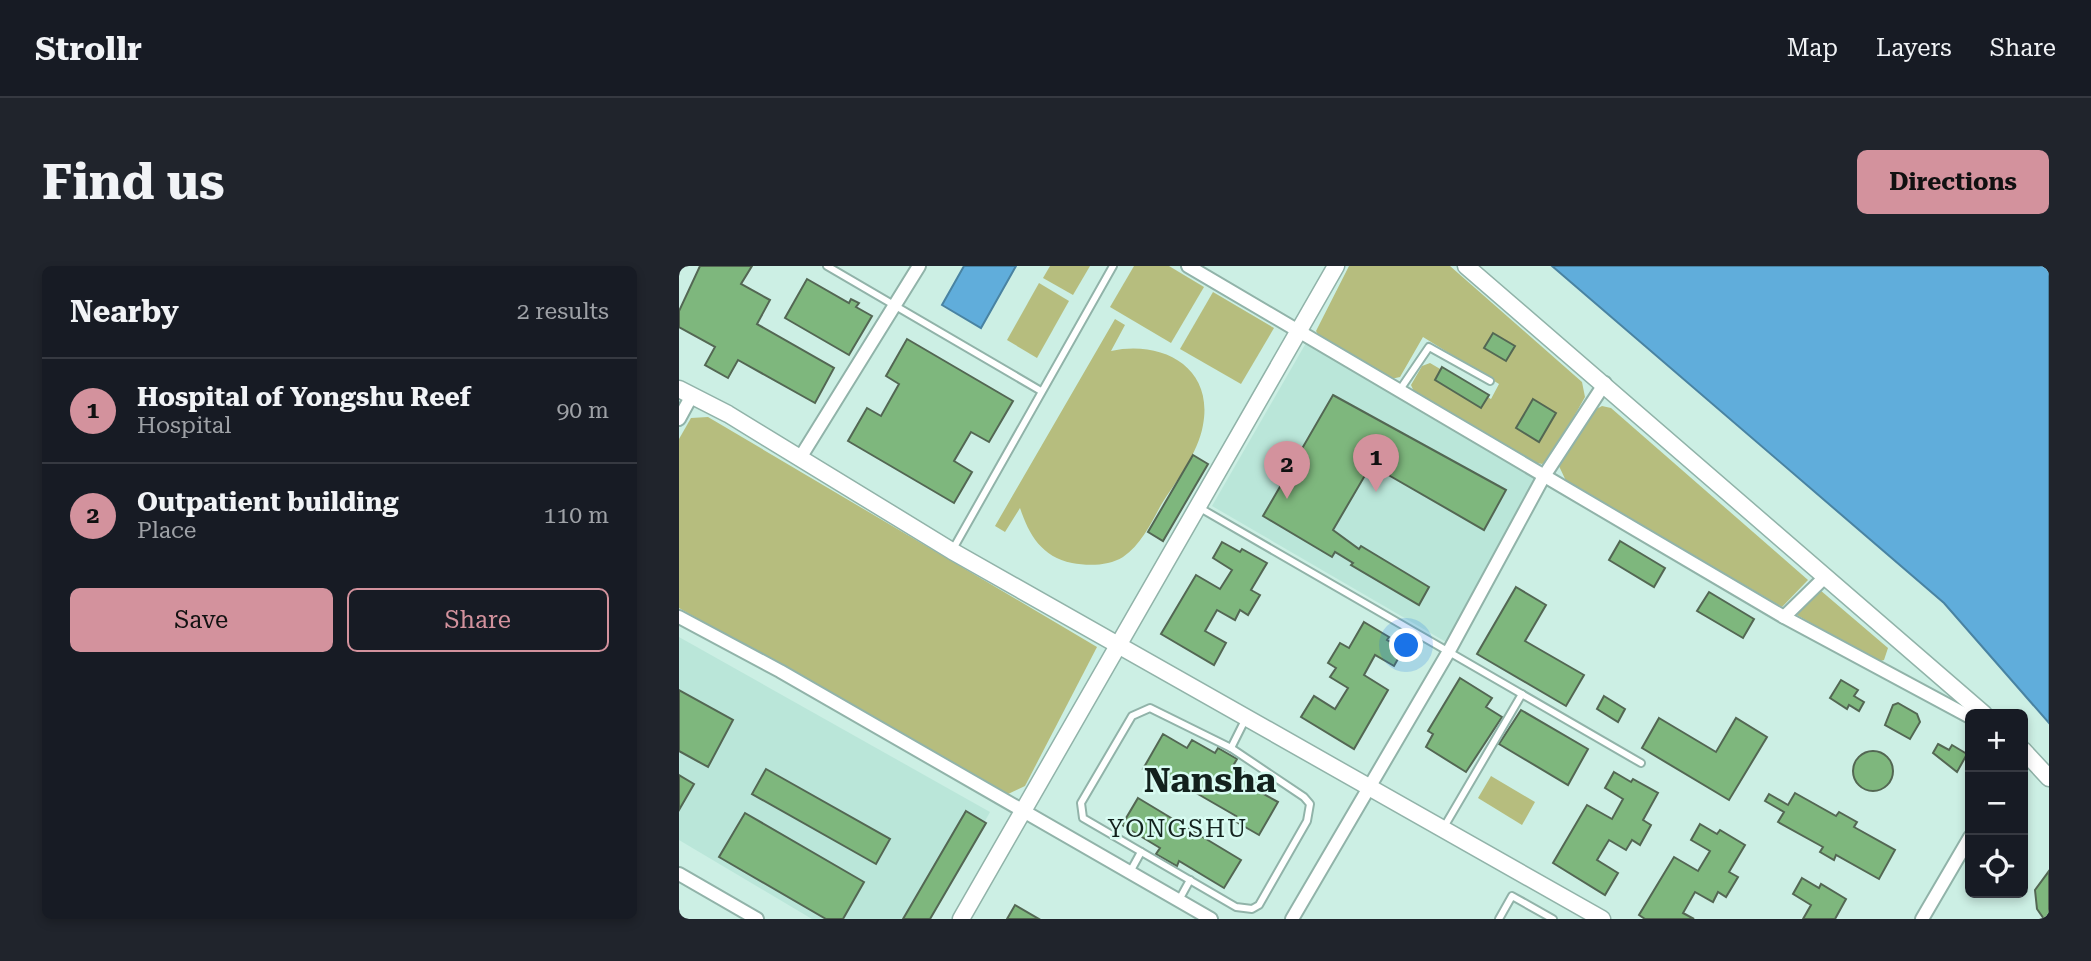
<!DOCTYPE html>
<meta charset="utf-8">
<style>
:root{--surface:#171b24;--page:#20242c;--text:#f1f3f6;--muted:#9ea1a6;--line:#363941;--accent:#d3929d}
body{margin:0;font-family:"Roboto Serif",serif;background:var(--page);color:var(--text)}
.controls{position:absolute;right:21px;bottom:21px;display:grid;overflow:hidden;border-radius:10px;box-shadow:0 4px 10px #0003}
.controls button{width:63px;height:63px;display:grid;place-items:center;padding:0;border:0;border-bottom:2px solid var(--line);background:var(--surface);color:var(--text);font:35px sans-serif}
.you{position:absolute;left:728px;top:380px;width:24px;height:24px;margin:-18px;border:5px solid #fff;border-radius:50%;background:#1a73e8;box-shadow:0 0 0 10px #1a73e833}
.badge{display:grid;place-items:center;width:46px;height:46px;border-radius:50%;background:var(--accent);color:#111;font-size:23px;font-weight:700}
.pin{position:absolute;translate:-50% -58px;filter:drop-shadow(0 2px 4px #0008)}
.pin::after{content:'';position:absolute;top:37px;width:24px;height:21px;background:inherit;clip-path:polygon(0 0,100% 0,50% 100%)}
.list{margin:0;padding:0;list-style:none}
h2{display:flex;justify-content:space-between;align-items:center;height:91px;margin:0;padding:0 28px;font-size:30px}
h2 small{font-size:23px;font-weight:400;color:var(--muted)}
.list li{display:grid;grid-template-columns:46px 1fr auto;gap:21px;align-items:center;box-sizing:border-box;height:105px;padding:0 28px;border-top:2px solid var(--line)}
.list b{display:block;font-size:26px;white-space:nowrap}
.list p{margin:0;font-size:23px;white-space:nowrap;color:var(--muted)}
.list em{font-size:23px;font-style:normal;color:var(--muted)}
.actions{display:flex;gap:14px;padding:21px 28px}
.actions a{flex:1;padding:16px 0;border:2px solid var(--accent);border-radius:10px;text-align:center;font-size:24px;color:var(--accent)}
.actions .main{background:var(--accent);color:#111}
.icon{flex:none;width:38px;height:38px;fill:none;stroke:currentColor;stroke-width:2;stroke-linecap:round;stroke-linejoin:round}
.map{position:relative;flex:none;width:1370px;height:653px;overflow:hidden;border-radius:10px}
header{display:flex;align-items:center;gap:42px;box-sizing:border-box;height:98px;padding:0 35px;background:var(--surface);border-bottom:2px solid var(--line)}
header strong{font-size:33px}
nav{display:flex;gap:38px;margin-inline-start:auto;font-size:24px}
.intro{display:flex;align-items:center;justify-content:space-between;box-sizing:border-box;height:168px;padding:0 42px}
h1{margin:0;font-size:49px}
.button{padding:18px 32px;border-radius:10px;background:var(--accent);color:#111;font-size:24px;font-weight:700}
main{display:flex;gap:42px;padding:0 42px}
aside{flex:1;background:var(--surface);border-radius:10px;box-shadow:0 4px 10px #0003}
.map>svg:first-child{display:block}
.built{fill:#bae6d9}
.green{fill:#b6bd7e}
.water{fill:#60addb;stroke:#4983a2;stroke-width:2}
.building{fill:#7eb77d;stroke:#536753;stroke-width:2}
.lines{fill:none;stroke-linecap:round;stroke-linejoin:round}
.service-casing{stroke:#91b3a9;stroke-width:10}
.minor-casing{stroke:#91b3a9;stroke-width:16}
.tertiary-casing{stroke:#91b3a9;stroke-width:19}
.service{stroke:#fff;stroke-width:6}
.minor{stroke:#fff;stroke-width:12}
.tertiary{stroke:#fff;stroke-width:16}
.labels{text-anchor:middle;stroke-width:5;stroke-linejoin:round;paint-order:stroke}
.quarter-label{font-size:24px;letter-spacing:2px;fill:#13211d;stroke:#d9fcf2}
.town-label{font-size:35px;font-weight:bold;fill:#13211d;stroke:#d9fcf2}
</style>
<header>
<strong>Strollr</strong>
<nav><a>Map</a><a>Layers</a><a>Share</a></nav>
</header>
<div class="intro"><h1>Find us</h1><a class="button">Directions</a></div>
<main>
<aside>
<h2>Nearby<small>2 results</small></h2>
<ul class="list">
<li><span class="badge">1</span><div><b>Hospital of Yongshu Reef</b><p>Hospital</p></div><em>90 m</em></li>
<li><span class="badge">2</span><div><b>Outpatient building</b><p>Place</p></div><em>110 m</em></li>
</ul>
<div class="actions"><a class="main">Save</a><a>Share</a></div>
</aside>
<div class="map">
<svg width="1370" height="653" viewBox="0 0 1370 653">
<rect width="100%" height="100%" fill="#ccefe4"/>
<g class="built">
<path d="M 627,77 L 861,212 L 767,376 L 533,240 Z"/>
<path d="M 0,371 L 311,546 L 252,653 L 133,653 L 0,574 Z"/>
</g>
<g class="green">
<path d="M 371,0 L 411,0 L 394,29 L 364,12 Z"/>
<path d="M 455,0 L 490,0 L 525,21 L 492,77 L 431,41 Z"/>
<path d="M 670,0 L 771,0 L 903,116 L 906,131 L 871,193 L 863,198 L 854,196 L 736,128 L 732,119 L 743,100 L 751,97 L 812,133 L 820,118 L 744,71 L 721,111 L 712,113 L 642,73 L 637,65 Z"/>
<path d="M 360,17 L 390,35 L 358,92 L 328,74 Z"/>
<path d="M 534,26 L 595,62 L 562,118 L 501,83 Z"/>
<path d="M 436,53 L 446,59 L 432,85 C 482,74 535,100 524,159 C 519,188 497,215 482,239 C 472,257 462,279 444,291 C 430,300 409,300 393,297 C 363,291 350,269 341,242 L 326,266 L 316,260 Z"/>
<path d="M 923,140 L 932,142 L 1129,314 L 1103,341 L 887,215 L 880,200 L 912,146 Z"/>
<path d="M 29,151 L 418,381 L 346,520 L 327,529 L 0,342 L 0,173 L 12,152 Z"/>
<path d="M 1141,324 L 1209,382 L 1205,394 L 1199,396 L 1118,349 Z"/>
<path d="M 812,510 L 856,536 L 843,559 L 799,532 Z"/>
</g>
<g class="water">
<path d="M 285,0 L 337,0 L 302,62 L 263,39 Z"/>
<path d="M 873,0 L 1370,0 L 1370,457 L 1265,337 Z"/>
</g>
<g class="building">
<path d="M 21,0 L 73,0 L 62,18 L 91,34 L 78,58 L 155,102 L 136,137 L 59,94 L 49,112 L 26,99 L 36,81 L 0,61 L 0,45 Z"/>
<path d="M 128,13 L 170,37 L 172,33 L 180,37 L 177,41 L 193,50 L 170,89 L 106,52 Z"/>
<path d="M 814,67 L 836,80 L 827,95 L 805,82 Z"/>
<path d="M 228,73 L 334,135 L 310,176 L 292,166 L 275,195 L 293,206 L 275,237 L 169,175 L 188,142 L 202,150 L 220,118 L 207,110 Z"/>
<path d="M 763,101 L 810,129 L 802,142 L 756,114 Z"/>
<path d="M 654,129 L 827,224 L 805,264 L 692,199 L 654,264 L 680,283 L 682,280 L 750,321 L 740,339 L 672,299 L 674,297 L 656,286 L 653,291 L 584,250 Z"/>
<path d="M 854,133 L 877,147 L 860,176 L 837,162 Z"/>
<path d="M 514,189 L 529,198 L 484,275 L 469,266 Z"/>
<path d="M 941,275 L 986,302 L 975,321 L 930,294 Z"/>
<path d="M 543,276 L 561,286 L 563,283 L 588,297 L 572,324 L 581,329 L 569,349 L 561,344 L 556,354 L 538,344 L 526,365 L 547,377 L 535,399 L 482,368 L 517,309 L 541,323 L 553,304 L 534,292 Z"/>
<path d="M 837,321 L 867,339 L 846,375 L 905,409 L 887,440 L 798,388 Z"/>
<path d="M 1030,326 L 1075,353 L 1064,372 L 1018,345 Z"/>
<path d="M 685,356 L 710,371 L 708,374 L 724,384 L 715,400 L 696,389 L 685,409 L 709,424 L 675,483 L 622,451 L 635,430 L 656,443 L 669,422 L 651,411 L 657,402 L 649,397 L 661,377 L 670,382 Z"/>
<path d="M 781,412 L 813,432 L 807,441 L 823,451 L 787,506 L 747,481 L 754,468 L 749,465 Z"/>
<path d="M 1162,414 L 1179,424 L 1175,430 L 1185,436 L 1180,445 L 1170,439 L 1168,443 L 1151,432 Z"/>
<path d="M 0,424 L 54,454 L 29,501 L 0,485 Z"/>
<path d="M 925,430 L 946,443 L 939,456 L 918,443 Z"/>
<path d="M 1219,437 L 1238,448 L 1241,456 L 1231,473 L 1206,459 L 1214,439 Z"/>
<path d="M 842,444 L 909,483 L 889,519 L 820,478 Z"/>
<path d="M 980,452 L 1037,486 L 1057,452 L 1088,471 L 1050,534 L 963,482 Z"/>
<path d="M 484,468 L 508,482 L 513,474 L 536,487 L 539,482 L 558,493 L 554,500 L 582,516 L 577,524 L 599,536 L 580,569 L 554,554 L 557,550 L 498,516 L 495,521 L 464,503 Z"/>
<path d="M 1259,478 L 1270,484 L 1273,479 L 1288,488 L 1278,506 L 1254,487 Z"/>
<circle cx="1194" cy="505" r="20"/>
<path d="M 87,503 L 211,573 L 197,598 L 73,528 Z"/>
<path d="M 935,506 L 952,516 L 954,513 L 979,527 L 964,554 L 972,559 L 961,579 L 953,574 L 947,584 L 930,574 L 918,594 L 939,607 L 926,629 L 874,597 L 908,539 L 933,553 L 944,533 L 926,522 Z"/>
<path d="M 0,509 L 15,518 L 0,544 Z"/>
<path d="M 1116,527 L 1157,550 L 1160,546 L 1178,556 L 1175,561 L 1216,584 L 1200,613 L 1157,589 L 1155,594 L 1141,586 L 1144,581 L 1099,556 L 1105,546 L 1086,535 L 1090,528 L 1109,539 Z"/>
<path d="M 459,532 L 562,594 L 545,622 L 500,595 L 498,600 L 477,588 L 481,582 L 443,559 Z"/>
<path d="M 287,545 L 307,557 L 251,653 L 224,653 Z"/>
<path d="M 66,547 L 185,616 L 164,653 L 147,653 L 40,591 Z"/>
<path d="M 1021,558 L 1038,568 L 1041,564 L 1066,579 L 1050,606 L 1059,611 L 1047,631 L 1039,626 L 1034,636 L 1016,626 L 1004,647 L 1015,653 L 966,653 L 960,649 L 995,591 L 1019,605 L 1031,585 L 1012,574 Z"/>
<path d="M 1370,605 L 1370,653 L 1365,653 L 1358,643 L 1356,624 Z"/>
<path d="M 1123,612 L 1140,622 L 1142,618 L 1167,633 L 1156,653 L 1124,653 L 1132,639 L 1114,628 Z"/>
<path d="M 336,639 L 360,653 L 328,653 Z"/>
</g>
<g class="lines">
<defs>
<g id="service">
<path d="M 148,0 L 362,125"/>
<path d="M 720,125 L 750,81 L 811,115"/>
<path d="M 521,242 L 962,497"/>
<path d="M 274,283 L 434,0"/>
<path d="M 471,442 L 552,482 L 625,531 L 631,538 L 628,555 L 580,639 L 573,643 L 557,641 L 404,552 L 402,537 L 453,450 Z"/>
<path d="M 552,482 L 567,452"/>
<path d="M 765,561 L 843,428"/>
<path d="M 451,606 L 462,586"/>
<path d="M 500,634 L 511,614"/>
<path d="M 820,653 L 833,630 L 874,653"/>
</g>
<g id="minor">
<path d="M 509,0 L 1105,351 L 1291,451"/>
<path d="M 0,153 L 12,131"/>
<path d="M 121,192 L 240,0"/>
<path d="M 0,351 L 101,405 L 532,653"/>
<path d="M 1105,351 L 1147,310"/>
<path d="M 0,608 L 78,653"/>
<path d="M 613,653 L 770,385 L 865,210 L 926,117"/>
<path d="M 1243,653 L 1291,571"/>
</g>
<g id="tertiary">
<path d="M 787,0 L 1305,448"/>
<path d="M 0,123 L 49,148 L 273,285 L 923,653"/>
<path d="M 1344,484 L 1370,512"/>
<path d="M 282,653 L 657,0"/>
</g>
</defs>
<use href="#service" class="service-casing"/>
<use href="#minor" class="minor-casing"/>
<use href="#tertiary" class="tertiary-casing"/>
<use href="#service" class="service"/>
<use href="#minor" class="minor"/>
<use href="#tertiary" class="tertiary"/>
</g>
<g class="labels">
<g class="quarter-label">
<text x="499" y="571">YONGSHU</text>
</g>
<g class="town-label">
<text x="531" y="526">Nansha</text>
</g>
</g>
</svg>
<div class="controls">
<button>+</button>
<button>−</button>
<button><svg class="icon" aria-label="locate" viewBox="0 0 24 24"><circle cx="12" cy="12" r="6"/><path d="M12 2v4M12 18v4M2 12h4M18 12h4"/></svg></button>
</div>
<div class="you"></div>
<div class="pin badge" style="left:697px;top:226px">1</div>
<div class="pin badge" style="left:608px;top:233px">2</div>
</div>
</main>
